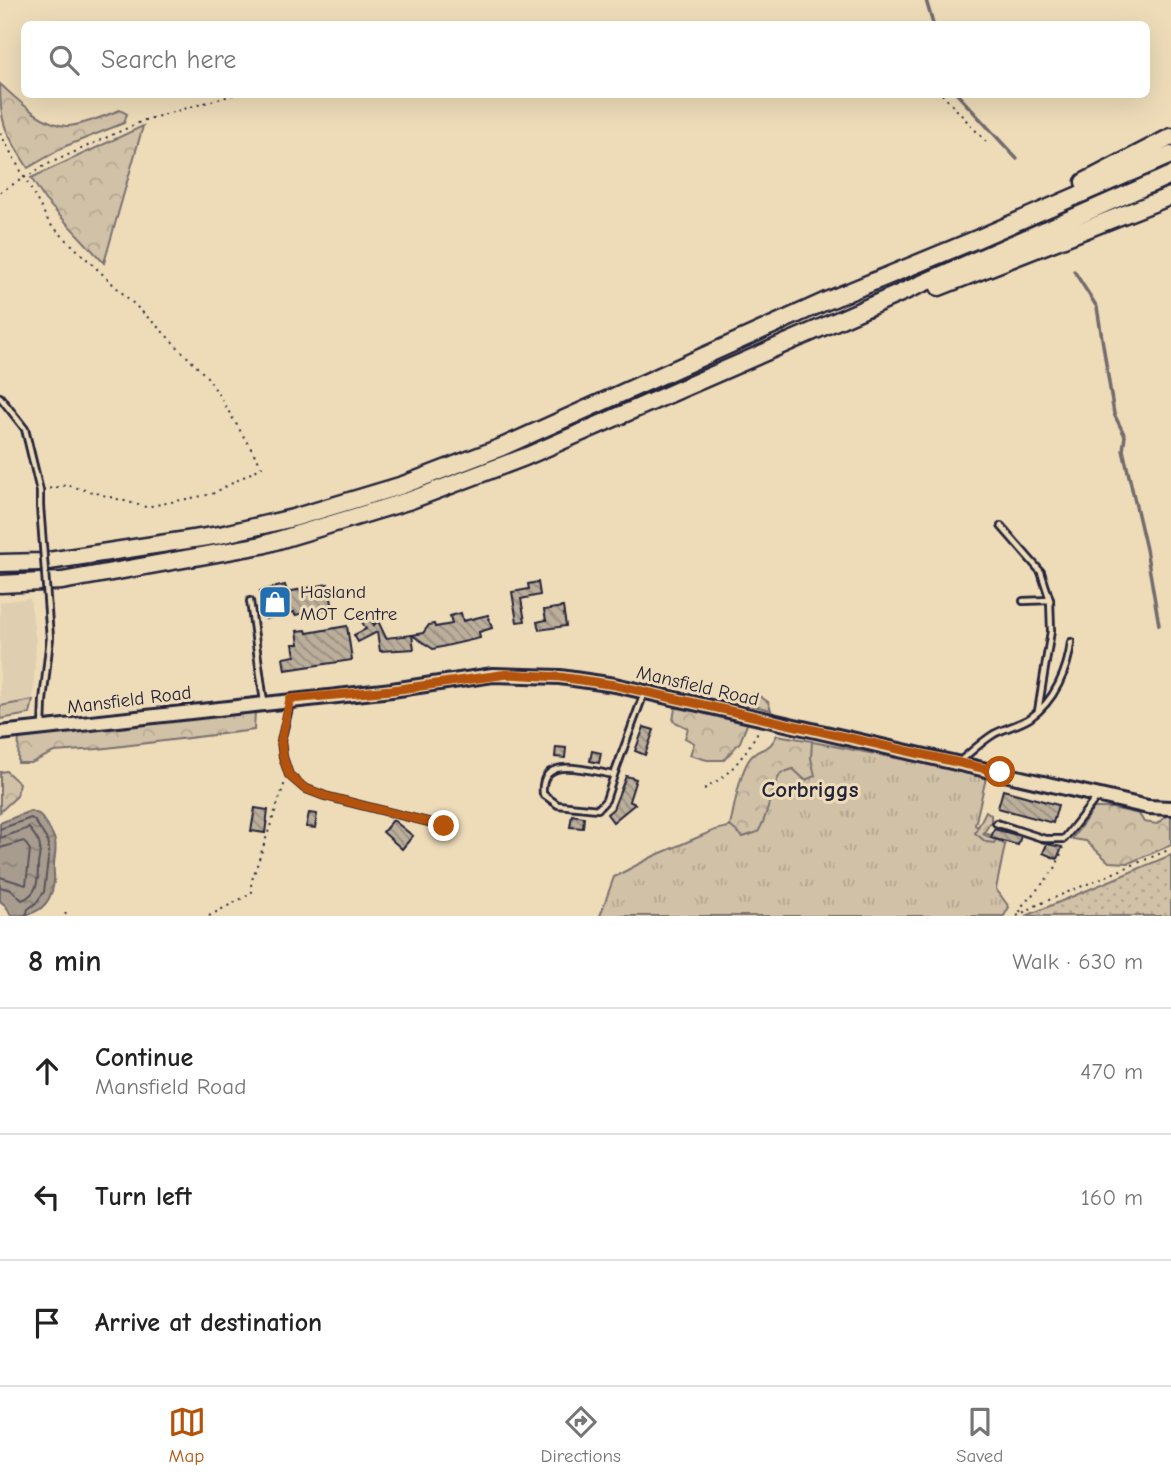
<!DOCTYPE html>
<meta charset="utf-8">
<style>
:root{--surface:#fff;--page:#f2f2f2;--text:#222;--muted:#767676;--line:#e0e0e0;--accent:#b45309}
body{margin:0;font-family:"Comic Neue",sans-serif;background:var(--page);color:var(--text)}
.stop{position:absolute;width:21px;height:21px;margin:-16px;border:5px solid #b45309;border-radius:50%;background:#fff}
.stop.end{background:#b45309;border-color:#fff;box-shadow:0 2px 7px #0008}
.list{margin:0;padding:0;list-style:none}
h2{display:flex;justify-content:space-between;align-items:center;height:91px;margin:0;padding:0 28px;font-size:30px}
h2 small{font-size:23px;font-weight:400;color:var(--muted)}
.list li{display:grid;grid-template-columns:46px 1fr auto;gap:21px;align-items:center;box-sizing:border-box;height:126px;padding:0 28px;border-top:2px solid var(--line)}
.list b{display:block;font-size:26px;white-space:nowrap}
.list p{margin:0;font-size:23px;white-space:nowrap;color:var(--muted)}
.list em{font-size:23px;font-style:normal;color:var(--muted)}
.icon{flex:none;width:38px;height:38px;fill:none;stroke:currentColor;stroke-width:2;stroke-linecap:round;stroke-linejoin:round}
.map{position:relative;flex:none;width:1171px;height:916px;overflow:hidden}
.search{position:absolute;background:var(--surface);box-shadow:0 7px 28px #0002;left:21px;right:21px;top:21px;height:77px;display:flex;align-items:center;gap:18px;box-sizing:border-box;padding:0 24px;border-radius:10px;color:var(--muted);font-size:26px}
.sheet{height:469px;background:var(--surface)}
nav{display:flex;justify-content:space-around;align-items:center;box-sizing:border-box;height:98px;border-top:2px solid var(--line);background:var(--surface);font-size:19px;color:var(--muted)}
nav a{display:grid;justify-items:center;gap:4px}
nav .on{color:var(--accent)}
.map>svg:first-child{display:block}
.built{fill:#dfceb0}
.grass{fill:url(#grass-tufts);stroke:#7a7271;stroke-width:2}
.forest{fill:url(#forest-crowns);stroke:#7a7271;stroke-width:2}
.park{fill:url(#park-dots);stroke:#7a7271;stroke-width:2}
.water{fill:url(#water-ripples);stroke:#726b6d;stroke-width:2}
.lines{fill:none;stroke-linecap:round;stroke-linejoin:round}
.shore{stroke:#58535c;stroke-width:2}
.stream{stroke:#726b6d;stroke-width:3.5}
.building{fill:url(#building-back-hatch);stroke:#22223b;stroke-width:2}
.lane-casing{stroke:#22223b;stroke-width:10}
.secondary-casing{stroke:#22223b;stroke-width:18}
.highway-casing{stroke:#22223b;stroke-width:21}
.path{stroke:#22223b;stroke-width:2;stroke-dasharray:2 5;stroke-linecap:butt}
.lane{stroke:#eedcb9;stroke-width:4.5}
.secondary{stroke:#eedcb9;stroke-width:12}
.highway{stroke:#eedcb9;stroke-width:16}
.lane-bridge-casing{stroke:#22223b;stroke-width:10;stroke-linecap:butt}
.lane-bridge{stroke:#eedcb9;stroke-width:4.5}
.route{stroke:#b45309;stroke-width:9}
.labels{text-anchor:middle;stroke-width:6;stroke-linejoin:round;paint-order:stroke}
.poi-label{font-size:19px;fill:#22223b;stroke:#eedcb9;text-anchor:start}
.street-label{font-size:19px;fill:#22223b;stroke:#eedcb9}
.quarter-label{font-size:23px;font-weight:bold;fill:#22223b;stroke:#eedcb9}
</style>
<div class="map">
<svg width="1171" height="916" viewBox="0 0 1171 916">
<defs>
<pattern id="grass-tufts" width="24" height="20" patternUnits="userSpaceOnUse" patternTransform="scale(1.75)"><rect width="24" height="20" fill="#d1c1a7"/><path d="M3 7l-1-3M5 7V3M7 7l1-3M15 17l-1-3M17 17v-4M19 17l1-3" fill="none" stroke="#b3a691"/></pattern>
<pattern id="forest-crowns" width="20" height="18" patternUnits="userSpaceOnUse" patternTransform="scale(1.75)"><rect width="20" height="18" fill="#d1c1a7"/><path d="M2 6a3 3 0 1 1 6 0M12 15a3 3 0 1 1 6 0" fill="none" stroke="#b3a691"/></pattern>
<pattern id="park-dots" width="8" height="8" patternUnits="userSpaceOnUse" patternTransform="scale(1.75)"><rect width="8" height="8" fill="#d1c1a7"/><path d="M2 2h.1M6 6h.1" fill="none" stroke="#b3a691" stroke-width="1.8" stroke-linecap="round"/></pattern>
<pattern id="water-ripples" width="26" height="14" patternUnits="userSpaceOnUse" patternTransform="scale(1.75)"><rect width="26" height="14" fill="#a89c8e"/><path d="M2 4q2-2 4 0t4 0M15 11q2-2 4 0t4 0" fill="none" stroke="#887f75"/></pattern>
<pattern id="building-back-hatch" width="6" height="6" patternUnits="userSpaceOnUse" patternTransform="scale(1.75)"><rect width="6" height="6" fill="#bbae9a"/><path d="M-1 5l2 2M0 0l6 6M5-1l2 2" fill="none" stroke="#988d7f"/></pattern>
</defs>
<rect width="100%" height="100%" fill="#eedcb9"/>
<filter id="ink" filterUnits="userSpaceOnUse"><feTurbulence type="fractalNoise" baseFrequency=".0143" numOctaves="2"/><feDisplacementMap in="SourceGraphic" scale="14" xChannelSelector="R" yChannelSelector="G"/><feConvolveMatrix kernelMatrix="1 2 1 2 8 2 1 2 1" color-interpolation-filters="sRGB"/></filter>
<g filter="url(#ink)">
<path class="built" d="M 30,598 L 36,642 L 33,700 L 0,706 L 0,602 Z"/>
<path class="grass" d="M 787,737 L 942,767 L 986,778 L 975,825 L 1005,845 L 996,889 L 1009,907 L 1004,916 L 600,916 L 614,877 L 654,856 L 715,830 L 755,821 Z"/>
<g class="forest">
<path d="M 0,84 C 17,99 41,124 66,126 C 79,127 107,115 120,110 L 127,114 L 124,123 L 66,146 L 28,168 C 6,132 0,127 0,84 Z"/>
<path d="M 143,126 L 104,263 L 45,200 L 31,178 Z"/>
<path d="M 755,693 L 768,702 L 771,710 L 745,704 L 744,698 Z"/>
<path d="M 33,700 L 30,714 L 0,719 L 0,706 Z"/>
<path d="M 675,708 L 697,709 L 748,722 L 740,742 L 724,760 L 707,760 L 690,755 L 694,743 L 685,738 L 688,728 L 673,721 Z"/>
<path d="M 255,711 L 254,730 L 98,749 L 54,752 L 31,763 L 18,763 L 19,734 Z"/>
<path d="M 777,735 L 812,741 L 811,758 L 815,776 L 805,780 L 793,769 L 781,773 C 769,791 770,813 758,832 L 743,837 L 730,826 C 734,809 740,768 752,756 C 763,745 767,754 777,735 Z"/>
<path d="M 6,771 L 19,783 L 17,796 L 0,812 L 0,772 Z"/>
<path d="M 1094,808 L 1112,808 L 1139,814 L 1144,822 L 1157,824 L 1166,816 L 1171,815 L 1171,845 L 1129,863 L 1109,862 L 1086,841 L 1072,839 Z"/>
<path d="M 986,811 L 991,815 L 991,822 L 983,834 L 996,840 L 994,843 L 986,842 L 975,833 Z"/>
</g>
<path class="park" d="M 1171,855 L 1171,916 L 1026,916 Z"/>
<path class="water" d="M 30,811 L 39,814 C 44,821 51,829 54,838 C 58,847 54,856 54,865 C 53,871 55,876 54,882 C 50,908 36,916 11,916 L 6,906 L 0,901 L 0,823 Z"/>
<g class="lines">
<g class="shore">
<path d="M 0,829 L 31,818 L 35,821 L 47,840 L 49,851 L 44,892 L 36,903 L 28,909 L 26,916"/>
<path d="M 0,838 L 29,828 C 32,832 37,838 39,843 C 42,851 38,858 38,866 C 38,881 38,894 22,900 L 11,890 L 0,887"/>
<path d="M 0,848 L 24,841 L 30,850 L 26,885 L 0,877"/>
</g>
<g class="stream">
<path d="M 926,0 L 933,24"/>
<path d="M 957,94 L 1017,159"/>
<path d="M 1074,271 L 1097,307 L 1114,414 L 1125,436 L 1123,450 L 1146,549 L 1159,625"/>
</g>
</g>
<g class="building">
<path d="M 538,582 L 540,595 L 521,599 L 525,621 L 517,622 L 512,592 L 529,589 L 528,584 Z"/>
<path d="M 328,584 L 333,608 L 295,615 L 294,612 L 266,619 L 260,591 L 285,585 L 287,592 Z"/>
<path d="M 563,607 L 566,626 L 539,630 L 537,622 L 546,620 L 544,610 Z"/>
<path d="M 461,613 L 463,621 L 488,615 L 492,628 L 479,632 L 480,638 L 433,649 L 412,635 L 423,633 L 429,625 L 434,624 L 435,627 L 452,624 L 450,616 Z"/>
<path d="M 369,616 L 374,625 L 378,621 L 386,638 L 412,635 L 414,649 L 380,651 L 377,632 L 358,642 L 354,635 L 366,629 L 361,620 Z"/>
<path d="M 347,626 L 352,660 L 285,670 L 283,658 L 295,656 L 293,644 L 299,644 L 297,631 L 306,630 L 307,633 Z"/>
<path d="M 644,727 L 654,730 L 645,755 L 635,751 Z"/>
<path d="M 556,747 L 566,748 L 565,758 L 555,757 Z"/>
<path d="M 592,751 L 601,753 L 599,763 L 590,761 Z"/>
<path d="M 626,776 L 636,779 L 629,801 L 635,804 L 613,822 L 607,814 L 613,809 Z"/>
<path d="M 1003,790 L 1058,805 L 1053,823 L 998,808 Z"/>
<path d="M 255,808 L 268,810 L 265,833 L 251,831 Z"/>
<path d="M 309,813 L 317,814 L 315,828 L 306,827 Z"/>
<path d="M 572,815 L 584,817 L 583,828 L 570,827 Z"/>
<path d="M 393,820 L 413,836 L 402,849 L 383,832 Z"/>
<path d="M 994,829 L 1021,836 L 1018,845 L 991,838 Z"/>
<path d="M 1047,844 L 1062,847 L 1057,859 L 1043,853 Z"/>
</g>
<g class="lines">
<defs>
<g id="lane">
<path d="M 0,397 L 25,429 L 40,491 L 40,506"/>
<path d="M 1001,526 L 1041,572 L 1050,600"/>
<path d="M 250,601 L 264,702"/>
<path d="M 1023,601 L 1050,600 L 1051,631 L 1038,711"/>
<path d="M 290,704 L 281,741 L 283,757 L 289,775 L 304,788 L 325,796 L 444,826"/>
<path d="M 42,728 L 43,701 L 50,638"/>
<path d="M 959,762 C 971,752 981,742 994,734 C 1005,728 1019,725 1030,718 C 1054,702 1068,670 1071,642"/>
<path d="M 614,775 L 606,800 L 598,809 L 558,805 L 543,794 C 539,753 589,771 614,775 L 644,693"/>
<path d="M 996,823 L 1045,839 L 1064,839 L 1097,797"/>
</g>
<path id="secondary" d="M 0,733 L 392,690 L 493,675 L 560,677 L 615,685 L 1148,807 L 1171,808"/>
<g id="highway">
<path d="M 1084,182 L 1171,137"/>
<path d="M 939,287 L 1171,196"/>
<path d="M 0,563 L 42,562 L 220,535 L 293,518 L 403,485 L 502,447 L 824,302 L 977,239 L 1171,155"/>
<path d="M 0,584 L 62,581 L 262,545 L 411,500 L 525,457 L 1171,175"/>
</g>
</defs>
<use href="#lane" class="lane-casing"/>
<use href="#secondary" class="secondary-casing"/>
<use href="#highway" class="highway-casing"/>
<g class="path">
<path d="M 942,94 L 989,145"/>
<path d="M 0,133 L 50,224 L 159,328 L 209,379 L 262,467 L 212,494 L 146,507 L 67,485 L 48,489"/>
<path d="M 0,192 L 46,165 L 145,120 L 236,94"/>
<path d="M 704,789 C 732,774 743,757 759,730"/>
<path d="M 1020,912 L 1022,906 L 1045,881 L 1056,867 L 1063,848"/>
<path d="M 65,913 L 67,916"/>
<path d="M 209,916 L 252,893 L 251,883 L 285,782"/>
<path d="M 1017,916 L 1037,905 L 1171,849"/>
</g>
<use href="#lane" class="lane"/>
<use href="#secondary" class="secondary"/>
<use href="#highway" class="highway"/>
<defs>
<path id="lane-bridge" d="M 40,506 L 50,638"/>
</defs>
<use href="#lane-bridge" class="lane-bridge-casing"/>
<use href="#lane-bridge" class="lane-bridge"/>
</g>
</g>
<g class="lines" filter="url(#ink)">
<path class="route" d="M 444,826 L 325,796 L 304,788 L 289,775 L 283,757 L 281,741 L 290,699 L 392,690 L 508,674 L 560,677 L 615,685 L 1000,772"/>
</g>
<defs>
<symbol id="shop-square" viewBox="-11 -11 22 22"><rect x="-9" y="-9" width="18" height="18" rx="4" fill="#1f6fb2" stroke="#eedcb9"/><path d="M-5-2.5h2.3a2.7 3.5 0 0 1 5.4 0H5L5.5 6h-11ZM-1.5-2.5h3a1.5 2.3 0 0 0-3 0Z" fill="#fff"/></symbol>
</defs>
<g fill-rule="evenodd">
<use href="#shop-square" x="256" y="583" width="38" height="38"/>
</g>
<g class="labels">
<g class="poi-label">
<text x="300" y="598">Hasland<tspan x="300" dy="22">MOT Centre</tspan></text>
</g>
<g class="street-label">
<text transform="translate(698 685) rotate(13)" y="7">Mansfield Road</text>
<text transform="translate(129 699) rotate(-7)" y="7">Mansfield Road</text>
</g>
<g class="quarter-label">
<text x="810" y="797">Corbriggs</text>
</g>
</g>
</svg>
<div class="stop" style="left:1000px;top:772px"></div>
<div class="stop end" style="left:444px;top:826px"></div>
<div class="search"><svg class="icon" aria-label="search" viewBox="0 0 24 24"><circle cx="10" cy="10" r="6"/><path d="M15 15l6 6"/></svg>Search here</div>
</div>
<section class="sheet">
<h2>8 min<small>Walk · 630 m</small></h2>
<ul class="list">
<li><svg class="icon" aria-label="ahead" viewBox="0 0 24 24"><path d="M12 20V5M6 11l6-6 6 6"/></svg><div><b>Continue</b><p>Mansfield Road</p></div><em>470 m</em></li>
<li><svg class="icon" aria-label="left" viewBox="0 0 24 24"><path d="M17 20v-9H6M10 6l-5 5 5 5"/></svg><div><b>Turn left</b></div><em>160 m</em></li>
<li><svg class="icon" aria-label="arrive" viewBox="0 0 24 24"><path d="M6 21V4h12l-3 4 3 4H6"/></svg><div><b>Arrive at destination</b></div></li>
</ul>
</section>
<nav>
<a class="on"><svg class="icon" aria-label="map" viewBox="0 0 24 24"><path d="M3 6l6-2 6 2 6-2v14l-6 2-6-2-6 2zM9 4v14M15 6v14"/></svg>Map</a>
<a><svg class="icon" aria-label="directions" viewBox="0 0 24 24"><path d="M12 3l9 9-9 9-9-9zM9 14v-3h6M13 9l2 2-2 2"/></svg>Directions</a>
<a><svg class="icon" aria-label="saved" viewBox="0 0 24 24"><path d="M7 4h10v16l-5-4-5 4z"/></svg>Saved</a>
</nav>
